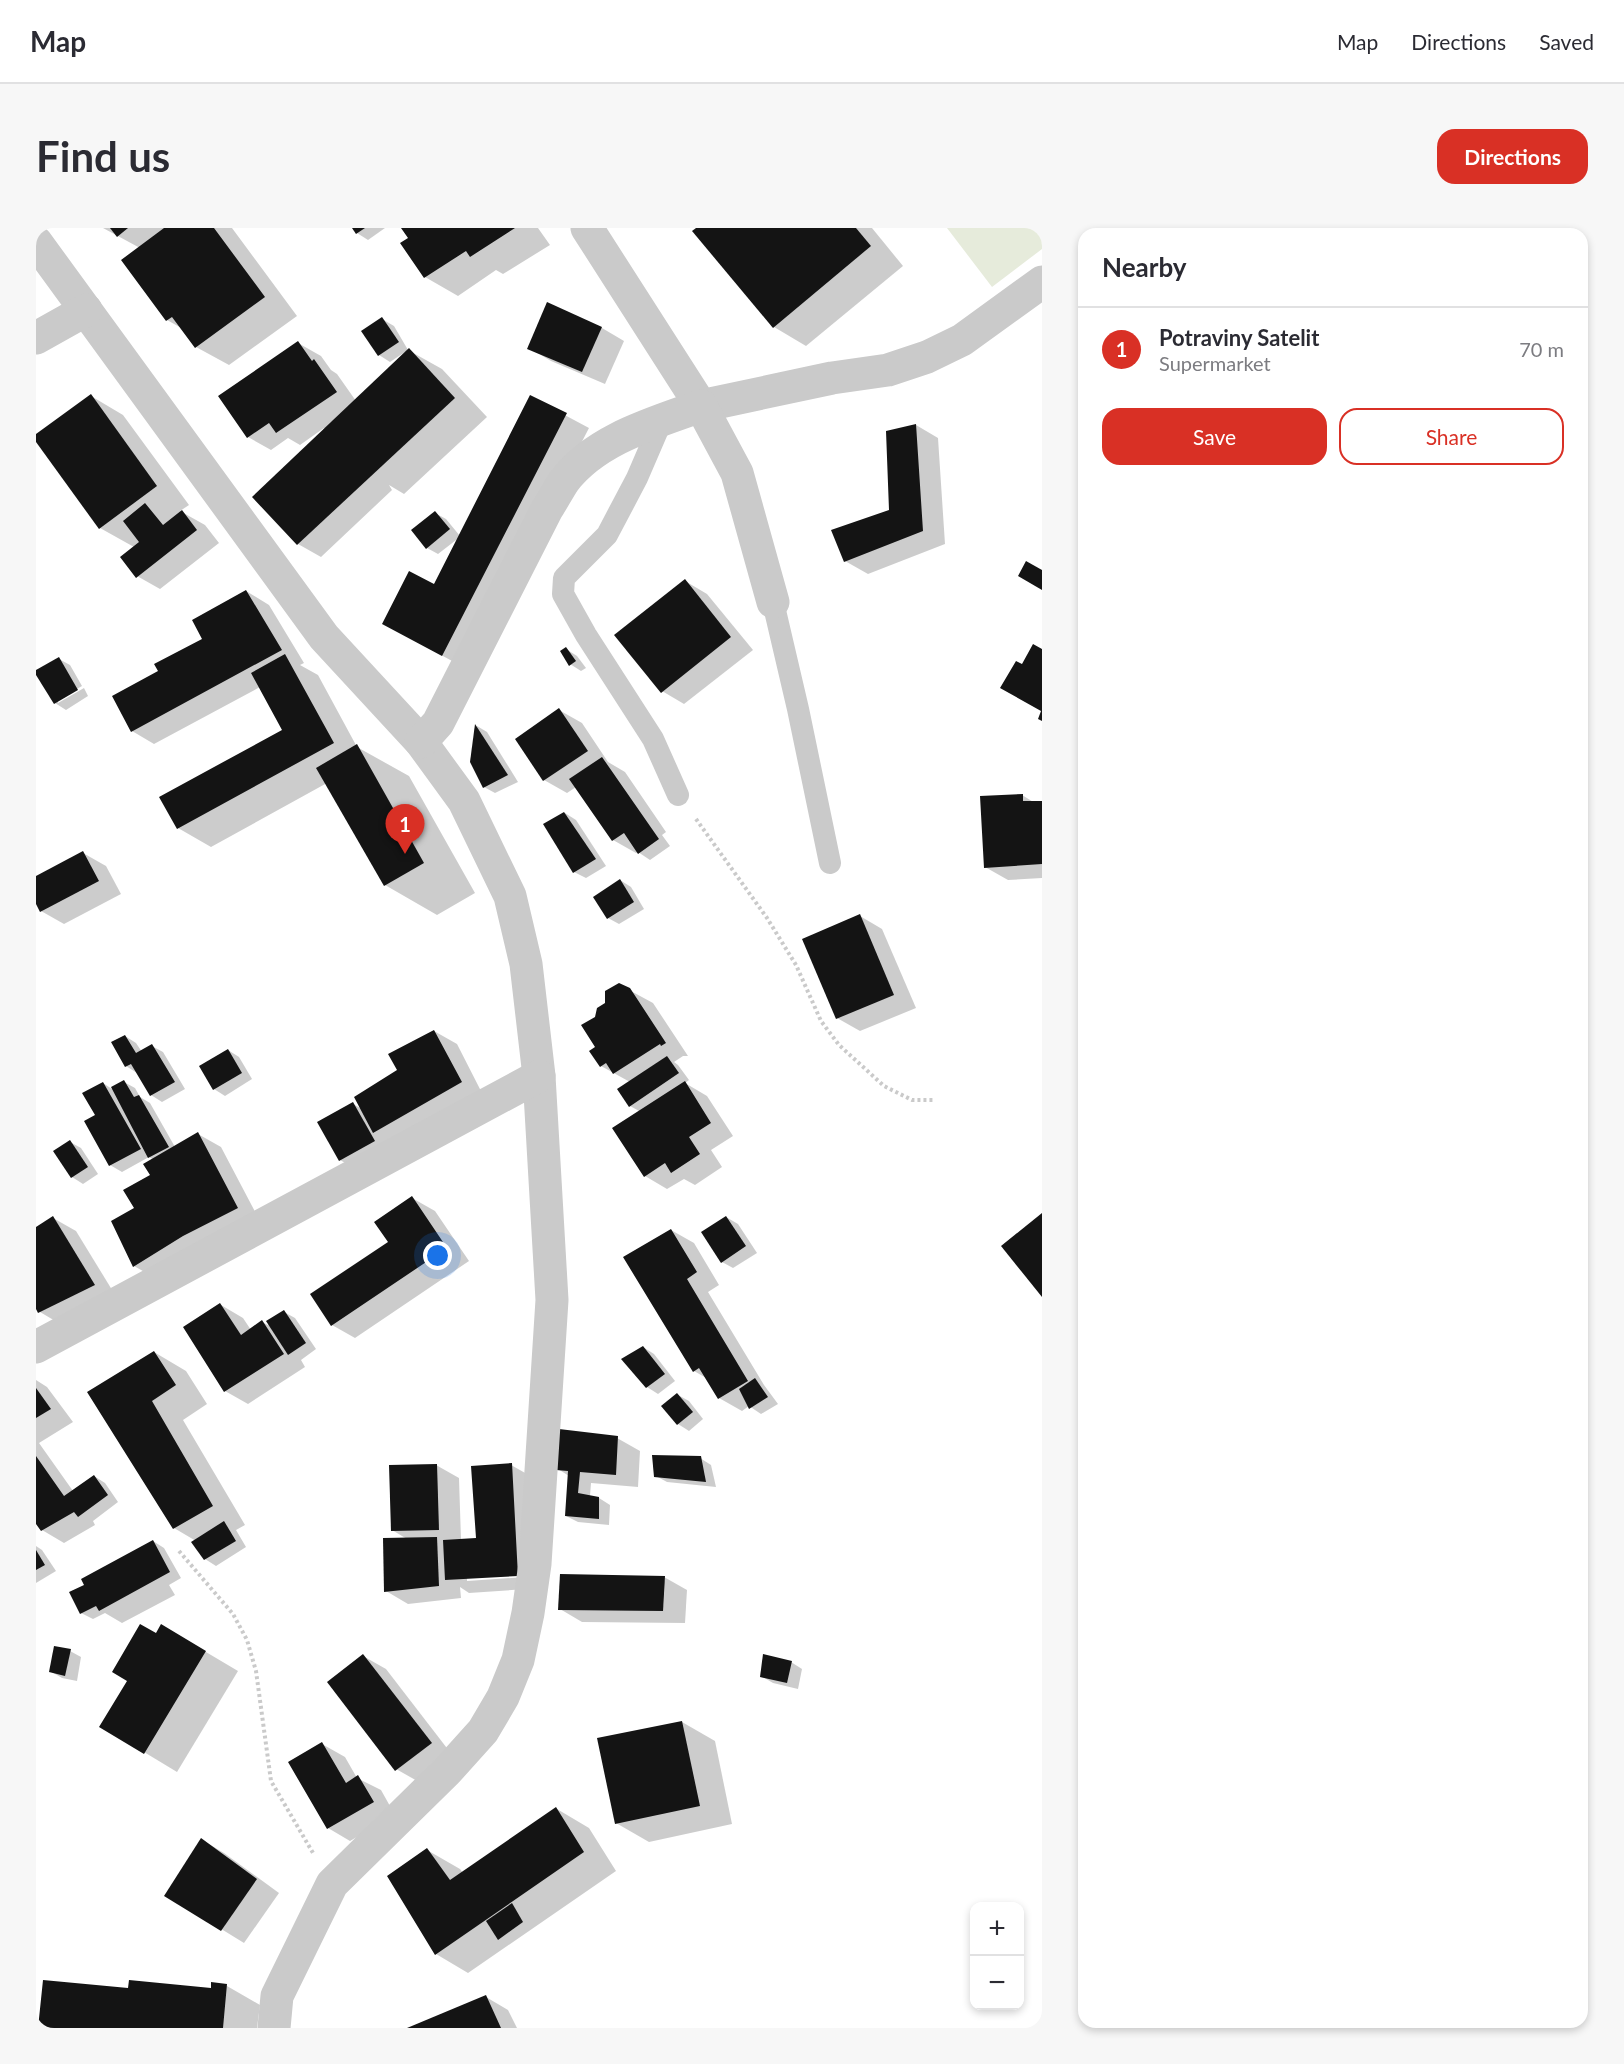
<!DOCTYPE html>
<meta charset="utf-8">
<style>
:root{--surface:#fff;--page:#f7f7f7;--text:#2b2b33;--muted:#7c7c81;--line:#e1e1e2;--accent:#d93025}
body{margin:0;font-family:Lato,sans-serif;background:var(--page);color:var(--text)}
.controls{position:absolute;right:18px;bottom:18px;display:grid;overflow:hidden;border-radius:12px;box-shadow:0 3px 9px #0003}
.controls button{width:54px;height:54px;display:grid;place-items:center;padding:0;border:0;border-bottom:2px solid var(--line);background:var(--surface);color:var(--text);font:30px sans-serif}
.you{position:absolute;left:402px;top:1028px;width:21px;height:21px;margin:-15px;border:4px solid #fff;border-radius:50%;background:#1a73e8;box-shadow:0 0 0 9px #1a73e833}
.badge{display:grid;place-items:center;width:39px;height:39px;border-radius:50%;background:var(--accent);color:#fff;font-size:20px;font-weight:700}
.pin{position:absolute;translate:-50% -50px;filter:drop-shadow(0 2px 3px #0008)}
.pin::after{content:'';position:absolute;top:32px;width:21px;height:18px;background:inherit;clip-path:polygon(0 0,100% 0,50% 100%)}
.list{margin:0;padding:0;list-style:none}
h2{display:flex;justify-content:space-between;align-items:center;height:78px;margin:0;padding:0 24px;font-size:26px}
h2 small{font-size:20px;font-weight:400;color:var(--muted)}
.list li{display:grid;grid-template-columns:39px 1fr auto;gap:18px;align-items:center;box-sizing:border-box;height:84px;padding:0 24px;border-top:2px solid var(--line)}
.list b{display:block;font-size:22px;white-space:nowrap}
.list p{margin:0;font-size:20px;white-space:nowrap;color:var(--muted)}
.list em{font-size:20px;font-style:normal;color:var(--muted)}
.actions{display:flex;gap:12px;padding:18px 24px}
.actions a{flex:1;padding:14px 0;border:2px solid var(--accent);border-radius:18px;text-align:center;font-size:21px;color:var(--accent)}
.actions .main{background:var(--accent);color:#fff}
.map{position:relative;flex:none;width:1006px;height:1800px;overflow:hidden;border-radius:18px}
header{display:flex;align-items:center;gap:36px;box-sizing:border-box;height:84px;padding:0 30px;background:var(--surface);border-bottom:2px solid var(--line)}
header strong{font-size:28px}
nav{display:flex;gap:33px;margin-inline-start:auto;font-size:21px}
.intro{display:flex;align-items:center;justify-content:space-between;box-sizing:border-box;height:144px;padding:0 36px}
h1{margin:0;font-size:42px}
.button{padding:15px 27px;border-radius:18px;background:var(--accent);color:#fff;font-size:21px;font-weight:700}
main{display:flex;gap:36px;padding:0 36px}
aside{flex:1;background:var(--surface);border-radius:18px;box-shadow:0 3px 9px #0003}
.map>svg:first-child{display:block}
.green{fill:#e6ebdb}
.shadow{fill:#0003;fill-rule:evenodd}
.building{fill:#141414}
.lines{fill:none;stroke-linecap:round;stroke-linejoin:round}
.path{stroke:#cacaca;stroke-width:4;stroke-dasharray:3 3;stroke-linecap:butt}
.service{stroke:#cacaca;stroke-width:22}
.minor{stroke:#cacaca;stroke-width:33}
</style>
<header>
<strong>Map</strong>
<nav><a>Map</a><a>Directions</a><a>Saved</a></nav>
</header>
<div class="intro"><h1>Find us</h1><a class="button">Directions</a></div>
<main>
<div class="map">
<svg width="1006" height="1800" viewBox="0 0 1006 1800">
<rect width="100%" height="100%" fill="#fff"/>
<path class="green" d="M 911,0 L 1006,0 L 1006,21 L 956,59 Z"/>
<g class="shadow">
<path d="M 67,0 L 196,0 L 261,88 L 193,137 L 160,119 L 147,101 L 131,92 L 104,20 Z"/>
<path d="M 317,0 L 349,0 L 332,12 L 321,5 Z"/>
<path d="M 367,0 L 502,0 L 514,17 L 467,46 L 460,42 L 422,68 L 389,49 L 374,10 Z"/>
<path d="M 662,0 L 836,0 L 867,38 L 770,118 L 738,99 Z"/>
<path d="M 512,76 L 566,100 L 588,113 L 569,156 L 515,133 L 493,120 Z"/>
<path d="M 346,91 L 358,98 L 372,122 L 406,141 L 451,189 L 368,266 L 353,257 L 356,262 L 285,329 L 262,316 L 218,269 L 290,201 L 288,200 L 264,217 L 252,210 L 235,222 L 212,209 L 262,115 L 285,128 L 295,142 L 301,146 L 320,173 L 369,124 L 354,134 L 343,127 L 327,104 Z"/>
<path d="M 55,168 L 87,187 L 153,277 L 144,283 L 169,297 L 183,315 L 124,361 L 101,348 L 98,319 L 64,300 L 0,212 L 0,208 Z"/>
<path d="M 495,169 L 553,200 L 429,440 L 370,408 L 424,309 L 402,326 L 391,320 L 399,285 L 410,291 L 424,308 Z"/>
<path d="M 880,197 L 902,210 L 909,316 L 832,346 L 809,333 L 855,283 Z"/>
<path d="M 649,353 L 671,366 L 717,422 L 648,476 L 626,463 Z"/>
<path d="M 210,363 L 233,377 L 268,435 L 264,437 L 282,447 L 321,519 L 373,548 L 439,665 L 401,687 L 349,657 L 291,555 L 175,619 L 142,600 L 125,569 L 248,502 L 224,459 L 118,516 L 96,503 L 124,443 L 168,411 Z"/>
<path d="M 530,421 L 541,428 L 550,440 L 545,443 L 534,436 Z"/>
<path d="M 23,431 L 34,437 L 46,458 L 22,472 L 22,475 L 48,460 L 52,468 L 30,482 L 19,475 L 0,444 Z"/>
<path d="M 523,482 L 546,495 L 572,534 L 589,544 L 630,604 L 626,607 L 634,618 L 614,632 L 602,624 L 600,625 L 577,612 L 540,559 L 531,565 L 508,552 L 481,512 Z"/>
<path d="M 441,498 L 451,504 L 482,554 L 459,565 L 448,559 L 435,534 Z"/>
<path d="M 986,567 L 999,575 L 1006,574 L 1006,650 L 972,652 L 949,639 Z"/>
<path d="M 529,585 L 540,592 L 570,638 L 550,650 L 538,644 Z"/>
<path d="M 47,625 L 70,638 L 85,666 L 28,696 L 5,683 L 0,673 L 0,650 Z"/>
<path d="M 584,652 L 595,659 L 608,681 L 583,696 L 572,690 Z"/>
<path d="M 824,688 L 846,701 L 880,780 L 824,803 L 801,790 Z"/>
<path d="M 593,762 L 617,775 L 652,828 L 647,828 L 638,834 L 642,837 L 653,852 L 649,855 L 671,868 L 697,908 L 675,922 L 686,939 L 659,957 L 648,951 L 631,961 L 609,948 L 605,884 L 594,878 L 594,854 L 565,838 L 561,820 L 561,789 Z"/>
<path d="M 398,803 L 421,816 L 447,867 L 327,945 L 304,932 L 317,876 L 326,881 Z"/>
<path d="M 89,808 L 100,815 L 106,824 L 116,818 L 127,824 L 149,861 L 126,874 L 115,867 L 101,845 L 90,838 Z"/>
<path d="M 192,822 L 203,829 L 216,851 L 189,868 L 178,861 Z"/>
<path d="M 88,854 L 99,860 L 104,869 L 114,875 L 139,919 L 162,906 L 185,919 L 224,993 L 121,1051 L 98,1038 L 100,981 L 116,948 L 118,932 L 113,929 L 86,944 L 74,937 L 61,887 L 67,855 L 76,861 Z"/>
<path d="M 34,914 L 45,920 L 62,946 L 47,956 L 36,949 Z"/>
<path d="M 376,970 L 399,983 L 433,1033 L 319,1110 L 296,1097 L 354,1014 Z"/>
<path d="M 690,989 L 702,996 L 721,1025 L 697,1040 L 686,1034 Z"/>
<path d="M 17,990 L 40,1003 L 81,1070 L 26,1097 L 4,1084 L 0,1078 L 0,1000 Z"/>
<path d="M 635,1002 L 658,1015 L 683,1057 L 672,1064 L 728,1157 L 742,1176 L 725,1186 L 713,1178 L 706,1183 L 683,1170 L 672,1151 L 658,1143 Z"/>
<path d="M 185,1077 L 207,1090 L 215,1102 L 226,1094 L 236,1099 L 248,1084 L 259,1090 L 280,1121 L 265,1132 L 269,1139 L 212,1176 L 189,1163 Z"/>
<path d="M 607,1119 L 618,1126 L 639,1153 L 622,1166 L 611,1159 Z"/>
<path d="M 118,1124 L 150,1143 L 171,1176 L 147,1192 L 209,1297 L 200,1302 L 210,1319 L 180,1338 L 169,1331 L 160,1313 L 138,1300 L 53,1165 Z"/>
<path d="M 0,1152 L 11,1159 L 37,1194 L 3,1215 L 37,1263 L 58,1248 L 69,1255 L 82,1274 L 57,1293 L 59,1297 L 28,1315 L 6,1302 L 0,1293 Z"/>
<path d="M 642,1167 L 653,1173 L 667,1191 L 653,1203 L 642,1196 Z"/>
<path d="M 581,1210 L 604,1223 L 602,1259 L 555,1255 L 554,1268 L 563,1270 L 574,1277 L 573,1297 L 542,1294 L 530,1288 L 533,1248 L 522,1241 Z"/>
<path d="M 664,1230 L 675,1237 L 680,1259 L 631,1254 L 620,1248 Z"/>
<path d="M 400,1237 L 423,1250 L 425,1312 L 441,1311 L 475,1237 L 498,1250 L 505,1360 L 433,1365 L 424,1359 L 425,1370 L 372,1376 L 350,1363 L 371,1311 L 356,1302 ZM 490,1346 L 490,1349 L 431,1353 L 431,1350 Z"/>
<path d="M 117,1313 L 128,1320 L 145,1350 L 133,1357 L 139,1367 L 86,1395 L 69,1385 L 57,1391 L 45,1385 L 52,1361 Z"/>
<path d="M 0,1318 L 6,1322 L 20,1343 L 0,1355 Z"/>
<path d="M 628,1349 L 651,1362 L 649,1395 L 546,1394 L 524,1381 Z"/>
<path d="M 126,1398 L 202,1443 L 141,1544 L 65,1498 Z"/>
<path d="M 34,1423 L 45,1429 L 41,1453 L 26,1450 L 14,1443 Z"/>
<path d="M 327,1428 L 350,1441 L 417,1528 L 383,1554 L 360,1541 Z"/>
<path d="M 755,1434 L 766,1441 L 762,1461 L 737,1455 L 725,1448 Z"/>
<path d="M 646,1494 L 679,1513 L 696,1596 L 613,1614 L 580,1595 Z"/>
<path d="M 286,1516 L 309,1529 L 321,1550 L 345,1562 L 359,1587 L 314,1613 L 292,1600 Z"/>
<path d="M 521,1581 L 553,1600 L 580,1643 L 432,1745 L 400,1726 L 391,1622 L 424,1641 L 427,1645 Z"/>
<path d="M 166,1612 L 188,1625 L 243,1665 L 208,1715 L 130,1667 Z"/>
<path d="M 177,1756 L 191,1758 L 224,1777 L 221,1800 L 4,1800 L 94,1762 L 177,1762 Z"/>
<path d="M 450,1769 L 472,1782 L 481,1800 L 374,1800 Z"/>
</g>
<g class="building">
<path d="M 74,0 L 92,0 L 81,9 Z"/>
<path d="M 128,0 L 178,0 L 229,69 L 159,120 L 136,89 L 130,93 L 85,32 Z"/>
<path d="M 316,0 L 329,0 L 320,6 Z"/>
<path d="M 365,0 L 479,0 L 434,29 L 430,23 L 388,50 L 364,15 L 372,10 Z"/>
<path d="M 660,0 L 820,0 L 835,18 L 737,100 L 656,3 Z"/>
<path d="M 511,74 L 566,99 L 546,144 L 491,121 Z"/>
<path d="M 346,89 L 363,114 L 342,128 L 325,103 Z"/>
<path d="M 262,113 L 276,133 L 278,131 L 301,164 L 240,205 L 233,195 L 211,210 L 182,168 Z"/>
<path d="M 373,120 L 419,170 L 261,317 L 216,269 Z"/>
<path d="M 55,166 L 121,258 L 63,301 L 0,214 L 0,206 Z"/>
<path d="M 494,167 L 531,185 L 406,428 L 346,396 L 373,343 L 398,356 Z"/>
<path d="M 880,196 L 887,303 L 808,334 L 795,302 L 853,282 L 850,203 Z"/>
<path d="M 109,275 L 127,297 L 146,282 L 161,302 L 100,350 L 84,329 L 103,314 L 87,293 Z"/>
<path d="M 399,283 L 414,301 L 390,321 L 375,302 Z"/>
<path d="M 990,333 L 1006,342 L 1006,362 L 982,348 Z"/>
<path d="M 649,351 L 695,409 L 625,465 L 578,407 Z"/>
<path d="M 210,362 L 246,422 L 95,504 L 76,468 L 122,443 L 118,436 L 166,411 L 156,392 Z"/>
<path d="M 997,416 L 1006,421 L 1006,493 L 1002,491 L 1005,483 L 964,460 L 980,433 L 986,436 Z"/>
<path d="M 530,419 L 540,433 L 533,438 L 524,423 Z"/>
<path d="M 249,426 L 298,515 L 141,601 L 123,569 L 246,502 L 215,445 Z"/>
<path d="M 23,429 L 42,462 L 18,476 L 0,447 L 0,442 Z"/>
<path d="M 523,480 L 552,523 L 507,553 L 479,511 Z"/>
<path d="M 439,496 L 472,547 L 447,560 L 434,534 Z"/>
<path d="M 321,516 L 388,635 L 348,658 L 280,540 Z"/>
<path d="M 566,529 L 623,611 L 602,626 L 588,605 L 576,613 L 533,551 Z"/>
<path d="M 987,566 L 987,573 L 1006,573 L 1006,636 L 948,640 L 944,568 Z"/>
<path d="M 528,584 L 560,631 L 537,645 L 507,596 Z"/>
<path d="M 47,623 L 63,653 L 4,684 L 0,676 L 0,648 Z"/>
<path d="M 584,651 L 598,674 L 571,691 L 557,669 Z"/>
<path d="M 824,686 L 858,767 L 800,791 L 766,711 Z"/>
<path d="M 583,755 L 594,760 L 630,815 L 625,818 L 624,816 L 577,846 L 570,835 L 564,839 L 553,823 L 559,819 L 545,797 L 559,789 L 561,780 L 569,775 L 569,763 Z"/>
<path d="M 398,802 L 426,854 L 337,905 L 318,869 L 361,842 L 352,826 Z"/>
<path d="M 89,807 L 100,825 L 116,816 L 139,854 L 114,868 L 95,836 L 89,839 L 75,814 Z"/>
<path d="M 192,821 L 206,845 L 177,862 L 163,838 Z"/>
<path d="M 631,828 L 643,845 L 593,879 L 581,861 Z"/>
<path d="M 88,852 L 98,869 L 103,867 L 133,919 L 112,930 L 75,859 Z"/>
<path d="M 649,853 L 675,895 L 653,909 L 664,926 L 635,945 L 629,935 L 608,949 L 576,900 Z"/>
<path d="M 67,854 L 105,921 L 73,938 L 48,893 L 59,887 L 46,865 Z"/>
<path d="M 317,874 L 339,913 L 303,933 L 281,894 Z"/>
<path d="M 162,904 L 202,980 L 147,1008 L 97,1039 L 75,993 L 98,980 L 87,962 L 114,947 L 107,936 Z"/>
<path d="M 34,912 L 52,939 L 35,950 L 17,923 Z"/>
<path d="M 376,968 L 411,1020 L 295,1098 L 274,1066 L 352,1014 L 338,994 Z"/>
<path d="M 1006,985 L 1006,1069 L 965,1018 Z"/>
<path d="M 17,988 L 59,1057 L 2,1085 L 0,1081 L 0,999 Z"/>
<path d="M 690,988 L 710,1018 L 685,1035 L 665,1004 Z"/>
<path d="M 635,1001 L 661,1044 L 651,1051 L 712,1153 L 682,1171 L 663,1140 L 657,1144 L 587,1029 Z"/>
<path d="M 184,1075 L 205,1107 L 226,1092 L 248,1126 L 188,1164 L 147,1099 Z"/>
<path d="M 248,1082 L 270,1115 L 252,1127 L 230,1093 Z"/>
<path d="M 607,1118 L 629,1146 L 610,1160 L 585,1131 Z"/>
<path d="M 118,1123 L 140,1157 L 116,1173 L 177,1278 L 137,1301 L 51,1164 Z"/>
<path d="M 719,1150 L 732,1169 L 713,1181 L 703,1161 Z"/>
<path d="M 0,1160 L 15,1181 L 0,1190 Z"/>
<path d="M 641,1165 L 657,1184 L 641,1197 L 625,1178 Z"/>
<path d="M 523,1201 L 582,1208 L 580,1247 L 544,1244 L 542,1265 L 563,1269 L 563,1291 L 529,1288 L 532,1243 L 520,1242 Z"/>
<path d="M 616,1227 L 665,1228 L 670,1254 L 618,1249 Z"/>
<path d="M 0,1228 L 28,1268 L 58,1247 L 72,1267 L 42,1289 L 38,1284 L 5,1303 L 0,1296 Z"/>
<path d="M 476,1235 L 482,1348 L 409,1352 L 407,1312 L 440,1310 L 435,1238 Z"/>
<path d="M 401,1236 L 403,1302 L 355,1303 L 353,1237 Z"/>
<path d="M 188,1293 L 200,1313 L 168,1332 L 155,1314 Z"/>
<path d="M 401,1309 L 403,1358 L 348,1364 L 347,1310 Z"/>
<path d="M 117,1312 L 134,1344 L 63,1383 L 60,1378 L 44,1386 L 33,1364 L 48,1357 L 45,1351 Z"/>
<path d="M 0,1322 L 9,1337 L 0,1342 Z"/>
<path d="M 524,1346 L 629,1348 L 627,1383 L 522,1382 Z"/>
<path d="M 104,1396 L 120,1405 L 125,1396 L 170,1423 L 108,1526 L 63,1499 L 91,1453 L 76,1444 Z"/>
<path d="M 18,1418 L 35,1421 L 29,1448 L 13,1444 Z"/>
<path d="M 327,1426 L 396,1515 L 359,1543 L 291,1454 Z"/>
<path d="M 727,1426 L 756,1433 L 751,1455 L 724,1449 Z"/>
<path d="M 646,1493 L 664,1578 L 579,1596 L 561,1510 Z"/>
<path d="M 286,1514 L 310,1555 L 322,1547 L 338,1574 L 291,1601 L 252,1534 Z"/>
<path d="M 520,1579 L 548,1624 L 399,1727 L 351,1648 L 391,1620 L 414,1652 Z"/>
<path d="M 165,1610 L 221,1651 L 185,1703 L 128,1668 Z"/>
<path d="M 476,1675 L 487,1694 L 462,1712 L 450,1693 Z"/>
<path d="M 7,1752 L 92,1760 L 93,1752 L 175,1760 L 175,1754 L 191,1756 L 187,1800 L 2,1800 Z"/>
<path d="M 450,1767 L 465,1800 L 371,1800 Z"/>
</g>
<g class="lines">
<g class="path">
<path d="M 660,591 L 731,690 L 760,737 L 785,793 L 803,817 L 848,858 L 876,872 L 899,872"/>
<path d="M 143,1323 L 197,1386 L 211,1412 L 220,1443 L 235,1553 L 277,1625"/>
</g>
<g class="service">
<path d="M 626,192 L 601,250 L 571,307 L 528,350 L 527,366 L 550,407 L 617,511 L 642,567"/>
<path d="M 737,374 L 762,481 L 794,635"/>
</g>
<g class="minor">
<path d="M 551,0 L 665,178 L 796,150 L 852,142 L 891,129 L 926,112 L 1006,54"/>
<path d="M 0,14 L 288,409 L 385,514 L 428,573 L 474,668 L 490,736 L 503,848 L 516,1072 L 499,1336 L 492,1385 L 482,1432 L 467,1469 L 447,1503 L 411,1543 L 296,1656 L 241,1768 L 238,1800"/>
<path d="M 0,110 L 50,82"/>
<path d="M 385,514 L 402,495 L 511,281 C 517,272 522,262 528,253 C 560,211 618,195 665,178 L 701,245 L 737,374"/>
<path d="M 0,1119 L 503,848"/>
</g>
</g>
</svg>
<div class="controls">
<button>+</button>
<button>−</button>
</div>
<div class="you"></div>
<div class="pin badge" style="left:369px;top:626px">1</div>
</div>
<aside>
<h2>Nearby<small></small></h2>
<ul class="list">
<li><span class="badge">1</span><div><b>Potraviny Satelit</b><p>Supermarket</p></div><em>70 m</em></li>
</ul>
<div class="actions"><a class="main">Save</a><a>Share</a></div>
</aside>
</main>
